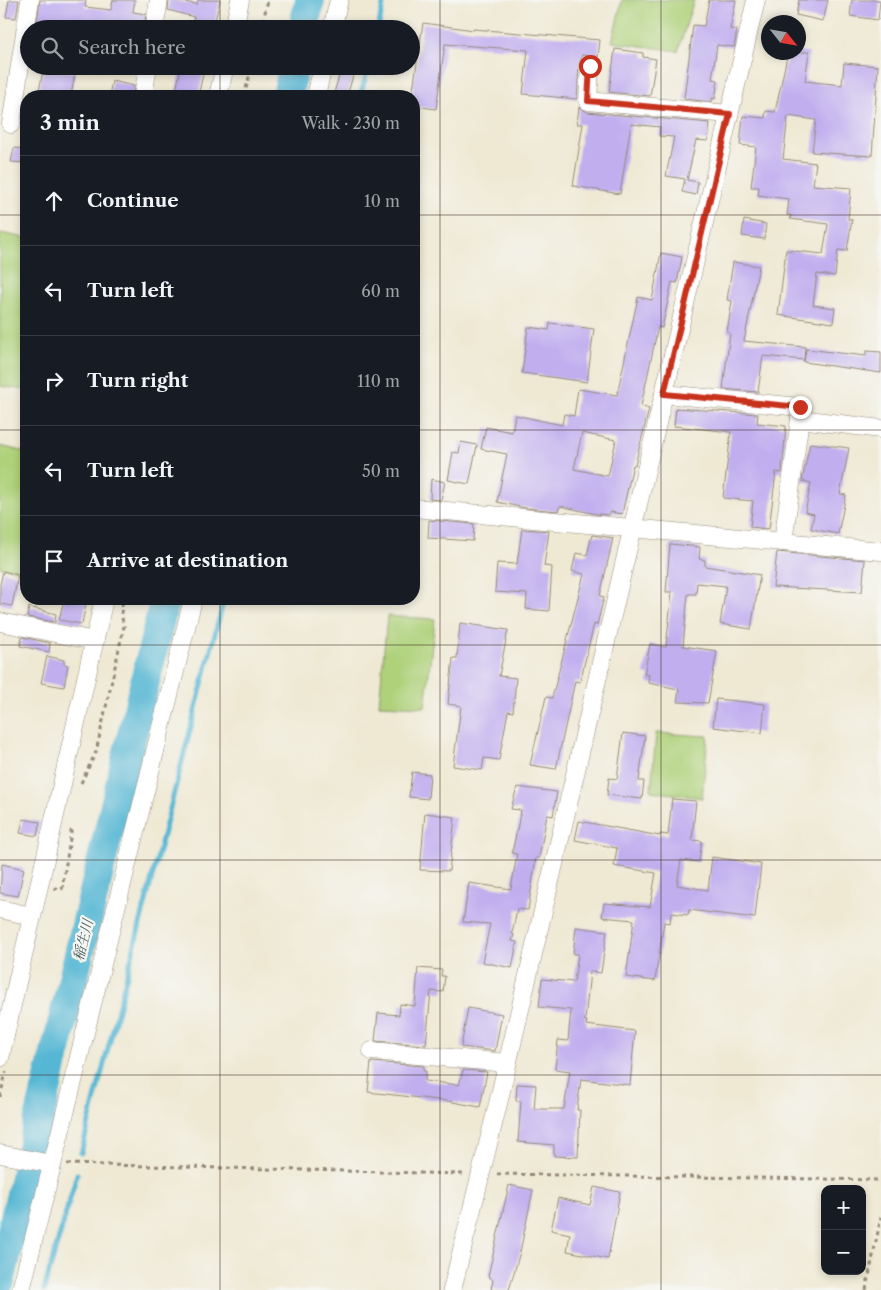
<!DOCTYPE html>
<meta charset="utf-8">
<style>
:root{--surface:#171b24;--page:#242831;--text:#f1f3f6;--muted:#9ea1a6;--line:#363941}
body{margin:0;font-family:"Libre Caslon Text","Noto Serif JP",serif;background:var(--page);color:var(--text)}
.controls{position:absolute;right:15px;bottom:15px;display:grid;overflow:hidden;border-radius:10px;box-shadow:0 2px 8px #0003}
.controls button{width:45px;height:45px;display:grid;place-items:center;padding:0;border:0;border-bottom:1px solid var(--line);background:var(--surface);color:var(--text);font:25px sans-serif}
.compass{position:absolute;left:761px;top:15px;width:45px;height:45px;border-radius:50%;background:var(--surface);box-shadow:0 2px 8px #0003;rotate:121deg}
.stop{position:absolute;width:15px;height:15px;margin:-11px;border:4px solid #c8321e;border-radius:50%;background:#fff}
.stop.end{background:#c8321e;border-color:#fff;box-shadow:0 1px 5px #0008}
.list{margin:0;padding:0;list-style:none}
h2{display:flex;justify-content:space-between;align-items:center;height:65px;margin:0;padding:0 20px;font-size:21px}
h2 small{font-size:16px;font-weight:400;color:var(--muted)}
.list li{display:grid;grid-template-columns:32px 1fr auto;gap:15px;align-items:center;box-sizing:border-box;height:90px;padding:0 20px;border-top:1px solid var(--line)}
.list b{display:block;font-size:19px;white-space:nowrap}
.list em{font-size:16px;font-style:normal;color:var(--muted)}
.icon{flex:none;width:28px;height:28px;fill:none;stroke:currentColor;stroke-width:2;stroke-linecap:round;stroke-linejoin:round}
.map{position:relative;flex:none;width:881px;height:1290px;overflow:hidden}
.search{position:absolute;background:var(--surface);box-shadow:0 2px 8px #0003;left:20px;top:20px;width:400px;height:55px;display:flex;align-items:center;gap:12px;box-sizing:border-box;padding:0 18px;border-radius:28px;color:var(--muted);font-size:19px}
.panel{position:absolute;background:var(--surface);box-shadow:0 2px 8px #0003;left:20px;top:90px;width:400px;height:515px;border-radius:20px}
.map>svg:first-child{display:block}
.green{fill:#afd17a;stroke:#757e4c}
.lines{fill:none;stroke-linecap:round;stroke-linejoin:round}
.stream{stroke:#56b7d4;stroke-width:5}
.river{stroke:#56b7d4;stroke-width:30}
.building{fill:#c0aeef;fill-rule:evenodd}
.minor-casing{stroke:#958a79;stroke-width:19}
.path{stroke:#958a79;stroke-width:3;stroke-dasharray:4 4;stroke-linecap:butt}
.minor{stroke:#fff;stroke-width:18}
.route{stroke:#c8321e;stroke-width:6}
.grid{fill:none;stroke:#3b2a1e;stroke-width:1;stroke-opacity:0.55}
.labels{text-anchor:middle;stroke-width:4.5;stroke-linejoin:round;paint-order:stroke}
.water-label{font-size:14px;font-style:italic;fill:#445b5e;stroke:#f6f6f2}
</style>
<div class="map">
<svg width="881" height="1290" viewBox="0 0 881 1290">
<rect width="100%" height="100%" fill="#f6f6f2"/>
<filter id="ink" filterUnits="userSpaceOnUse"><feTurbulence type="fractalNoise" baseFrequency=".02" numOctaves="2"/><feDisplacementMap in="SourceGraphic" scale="10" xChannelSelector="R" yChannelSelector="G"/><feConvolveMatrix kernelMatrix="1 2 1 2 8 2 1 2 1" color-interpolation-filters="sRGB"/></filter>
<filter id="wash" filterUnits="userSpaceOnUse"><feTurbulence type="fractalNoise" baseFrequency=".0096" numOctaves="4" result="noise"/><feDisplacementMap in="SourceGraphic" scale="20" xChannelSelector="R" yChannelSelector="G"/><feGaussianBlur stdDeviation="1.12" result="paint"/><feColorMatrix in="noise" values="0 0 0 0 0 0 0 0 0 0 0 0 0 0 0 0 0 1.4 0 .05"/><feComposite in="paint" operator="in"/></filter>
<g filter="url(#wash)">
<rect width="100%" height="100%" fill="#efe9d4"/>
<g class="green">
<path d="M 622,0 L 694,0 L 678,51 L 612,42 Z"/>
<path d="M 0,233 L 26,238 L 26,390 L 0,386 Z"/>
<path d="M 0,446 L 26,452 L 26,572 L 0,567 Z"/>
<path d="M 387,616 L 435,619 L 425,707 L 379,705 Z"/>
<path d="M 656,733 L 708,736 L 702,798 L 651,791 Z"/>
</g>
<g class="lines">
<g class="stream">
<path d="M 378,29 L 384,0"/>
<path d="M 360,96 L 369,66"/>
<path d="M 81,1153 L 224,599"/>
<path d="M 44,1290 L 77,1174"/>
</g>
<g class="river">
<path d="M 303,29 L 310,0"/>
<path d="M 287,96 L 294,66"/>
<path d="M 0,1281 L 165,599"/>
</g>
</g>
<g id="blocks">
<g class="building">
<path d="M 9,0 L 19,0 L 16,18 L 6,17 Z"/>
<path d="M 40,0 L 86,0 L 85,7 L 111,10 L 113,0 L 135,0 L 133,12 L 146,14 L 144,28 L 131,26 L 130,29 L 113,29 L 114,26 L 82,22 L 81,29 L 57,29 L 58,24 L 37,21 Z"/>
<path d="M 169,0 L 197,4 L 198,0 L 220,0 L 213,29 L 191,29 L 194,17 L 168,10 Z"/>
<path d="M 709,0 L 736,0 L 730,29 L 737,30 L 734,47 L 717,45 L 712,79 L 718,80 L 715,99 L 712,98 L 712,102 L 684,99 L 693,25 L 704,26 Z"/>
<path d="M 799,0 L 828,0 L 823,21 L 796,15 Z"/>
<path d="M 852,0 L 880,0 L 878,20 L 850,16 Z"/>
<path d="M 423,23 L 474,30 L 474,29 L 600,40 L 598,57 L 582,55 L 579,65 L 577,99 L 523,94 L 528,50 L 445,44 L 436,109 L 414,106 L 412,96 Z"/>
<path d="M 615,49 L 643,53 L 643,57 L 656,59 L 650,96 L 609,92 Z"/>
<path d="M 788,52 L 809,52 L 805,81 L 842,85 L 844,63 L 878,66 L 872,156 L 812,152 L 816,120 L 788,116 L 783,159 L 816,163 L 813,185 L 851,188 L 848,219 L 852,219 L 847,251 L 838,250 L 835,276 L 817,274 L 813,305 L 835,308 L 833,323 L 778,315 L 786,250 L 823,254 L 828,224 L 790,219 L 791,215 L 787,215 L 789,199 L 758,195 L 759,187 L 751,187 L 756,147 L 740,145 L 743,116 L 765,118 L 766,111 L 775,112 Z"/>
<path d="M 44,66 L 68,68 L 67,71 L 75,73 L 71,96 L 38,96 Z"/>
<path d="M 181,66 L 205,66 L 198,96 L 175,96 Z"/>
<path d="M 342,66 L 356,66 L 347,96 L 333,96 Z"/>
<path d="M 112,81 L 134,86 L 133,96 L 109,96 Z"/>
<path d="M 579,107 L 587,112 L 710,123 L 708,141 L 696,140 L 687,180 L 698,182 L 696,195 L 682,192 L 685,179 L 666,176 L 674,137 L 659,136 L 660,127 L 631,124 L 620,194 L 573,186 L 583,124 L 577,124 Z"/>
<path d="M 14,148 L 26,149 L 26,163 L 11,162 Z"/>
<path d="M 744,220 L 766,224 L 764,239 L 742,236 Z"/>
<path d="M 661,253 L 682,257 L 677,283 L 672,282 L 662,328 L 658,327 L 641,406 L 649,409 L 635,465 L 633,465 L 622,514 L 610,512 L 609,515 L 596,514 L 560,506 L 558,511 L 525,508 L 497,502 L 507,454 L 481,449 L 486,427 L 512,432 L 515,415 L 562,425 L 564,414 L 574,416 L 578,389 L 617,395 L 638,297 L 652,300 ZM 582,433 L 616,440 L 608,476 L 574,469 Z"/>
<path d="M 733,262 L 759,266 L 744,341 L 805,347 L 804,360 L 763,356 L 758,392 L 723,389 L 730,333 L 727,332 L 732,301 L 727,300 Z"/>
<path d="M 550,323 L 594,329 L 587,382 L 522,373 L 528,327 L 549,330 Z"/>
<path d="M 806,349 L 866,356 L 866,351 L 881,352 L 881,373 L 804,362 Z"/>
<path d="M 676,408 L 758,414 L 757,423 L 786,426 L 782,473 L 776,472 L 769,529 L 750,527 L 753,501 L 723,498 L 731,432 L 674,426 Z"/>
<path d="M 461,442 L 477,445 L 469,484 L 448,480 L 453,452 L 459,453 Z"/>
<path d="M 810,443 L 849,448 L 840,494 L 846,495 L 838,534 L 811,529 L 814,514 L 805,512 L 811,483 L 802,481 Z"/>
<path d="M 431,479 L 445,482 L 441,500 L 430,499 Z"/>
<path d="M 429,520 L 474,524 L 473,541 L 428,538 Z"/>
<path d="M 522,529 L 549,531 L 544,566 L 552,567 L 549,611 L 526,609 L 527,594 L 495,592 L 497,563 L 517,564 Z"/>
<path d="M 592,535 L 613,538 L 600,596 L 604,597 L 597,625 L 594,624 L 580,682 L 575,681 L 556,769 L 530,765 L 546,697 L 552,698 L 584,574 L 572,571 L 576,553 L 587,555 Z"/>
<path d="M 670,544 L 700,547 L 699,559 L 705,560 L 705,566 L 760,575 L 751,629 L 720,624 L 726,586 L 697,583 L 696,594 L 688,594 L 683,646 L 717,651 L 708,703 L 677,702 L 679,689 L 648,683 L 649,675 L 644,674 L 650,644 L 666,647 L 672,592 L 666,592 Z"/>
<path d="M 777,552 L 865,560 L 862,592 L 773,587 Z"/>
<path d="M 3,571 L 18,575 L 12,606 L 0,604 L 0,585 Z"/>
<path d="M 64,599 L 87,599 L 82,624 L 59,620 Z"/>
<path d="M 29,607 L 56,614 L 55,622 L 27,617 Z"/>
<path d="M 460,623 L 508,630 L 499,676 L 516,678 L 513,712 L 508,711 L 499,760 L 484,758 L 482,770 L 453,766 L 461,706 L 448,704 L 453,658 L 457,658 Z"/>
<path d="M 22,637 L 50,643 L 49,652 L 20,646 Z"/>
<path d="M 47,656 L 64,660 L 64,664 L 68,665 L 64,687 L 41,683 Z"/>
<path d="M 716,699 L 765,704 L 762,733 L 713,727 Z"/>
<path d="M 623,733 L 645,736 L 639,781 L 644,781 L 642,799 L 607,795 L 609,778 L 617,779 Z"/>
<path d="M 412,772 L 430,774 L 428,799 L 409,797 Z"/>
<path d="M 517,787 L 557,792 L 553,816 L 547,815 L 539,858 L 536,858 L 528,910 L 517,909 L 512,934 L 514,934 L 512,941 L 517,942 L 512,968 L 482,962 L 490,924 L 463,922 L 469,883 L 511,889 L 517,854 L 512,853 L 521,810 L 511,809 Z"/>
<path d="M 672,799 L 696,801 L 692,840 L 702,841 L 699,862 L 681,860 L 677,885 L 708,890 L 712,857 L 761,864 L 755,918 L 689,910 L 688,915 L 671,913 L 670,923 L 664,922 L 655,981 L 626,977 L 634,920 L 602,917 L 604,903 L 650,907 L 656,873 L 614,866 L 617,848 L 575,840 L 579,821 L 660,836 L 660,834 L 668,835 Z"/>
<path d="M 425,813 L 455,817 L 449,871 L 420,870 Z"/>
<path d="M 23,819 L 40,822 L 37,836 L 20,833 Z"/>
<path d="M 2,864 L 24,869 L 18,896 L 0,893 Z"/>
<path d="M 576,927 L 607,931 L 601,973 L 590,971 L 585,1021 L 587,1021 L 586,1025 L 635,1031 L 630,1085 L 581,1079 L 577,1110 L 580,1110 L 578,1157 L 554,1156 L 554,1145 L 518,1142 L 521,1101 L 516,1101 L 517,1084 L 536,1085 L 534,1109 L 564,1109 L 570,1071 L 555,1069 L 558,1040 L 568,1041 L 571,1010 L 539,1007 L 542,979 L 574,982 L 578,954 L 573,954 Z"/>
<path d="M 418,968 L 442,970 L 441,976 L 445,976 L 443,992 L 431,991 L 426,1045 L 375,1041 L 378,1013 L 399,1015 L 400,1004 L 415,1006 Z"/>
<path d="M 468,1008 L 502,1014 L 495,1051 L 461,1047 Z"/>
<path d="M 371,1062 L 424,1066 L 423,1071 L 426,1071 L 425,1081 L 459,1085 L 463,1070 L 487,1072 L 480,1107 L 447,1101 L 368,1092 Z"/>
<path d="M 509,1185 L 533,1190 L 520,1252 L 509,1290 L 491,1290 L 493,1280 L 488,1276 Z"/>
<path d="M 594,1187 L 620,1192 L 608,1259 L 567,1251 L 570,1234 L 551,1230 L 558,1198 L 590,1205 Z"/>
</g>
</g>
</g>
<g filter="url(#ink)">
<use href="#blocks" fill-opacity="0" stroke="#958a79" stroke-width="1"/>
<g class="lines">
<defs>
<g id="minor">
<path d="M 154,29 L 159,0"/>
<path d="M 234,29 L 240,0"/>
<path d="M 332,29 L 339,0"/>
<path d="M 590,66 L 588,101 L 729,114"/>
<path d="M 143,96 L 148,66"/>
<path d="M 218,96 L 225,66"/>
<path d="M 316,96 L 323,66"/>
<path d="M 11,124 L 30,0"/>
<path d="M 664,394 L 800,407 L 800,419"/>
<path d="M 414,508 L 881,551"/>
<path d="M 783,542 L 800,419 L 881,429"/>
<path d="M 0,622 L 95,641"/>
<path d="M 0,909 L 31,916"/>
<path d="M 372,1051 L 507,1063"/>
<path d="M 0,1058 L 104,599"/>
<path d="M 0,1154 L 52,1164"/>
<path d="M 21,1290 L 193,599"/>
<path d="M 452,1290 L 497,1108 L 756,0"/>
</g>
</defs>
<use href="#minor" class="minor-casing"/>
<g class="path">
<path d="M 261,29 L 268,0"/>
<path d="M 244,96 L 252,66"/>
<path d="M 81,783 L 96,752 L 124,626 L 121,614 L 123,599"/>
<path d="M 54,888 L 62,889 L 72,826"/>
<path d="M 0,1097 L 6,1072"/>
<path d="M 67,1164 L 463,1174"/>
<path d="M 497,1174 L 881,1180"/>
<path d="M 866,1290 L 881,1217"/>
</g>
<use href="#minor" class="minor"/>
</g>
</g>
<g class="lines" filter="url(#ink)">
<path class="route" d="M 590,66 L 588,101 L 730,114 L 664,394 L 800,407"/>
</g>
<path class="grid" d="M 220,0 L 220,29M 440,0 L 440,1290M 661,0 L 661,1290M 220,66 L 220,96M 0,215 L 26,215M 414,215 L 881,215M 0,430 L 26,430M 414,430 L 881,430M 220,599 L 220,1290M 0,645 L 881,645M 0,860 L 881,860M 0,1075 L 881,1075"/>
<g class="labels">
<g class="water-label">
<text transform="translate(83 940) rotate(-76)" y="5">稲生川</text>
</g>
</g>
</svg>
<div class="controls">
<button>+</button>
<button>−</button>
</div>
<svg class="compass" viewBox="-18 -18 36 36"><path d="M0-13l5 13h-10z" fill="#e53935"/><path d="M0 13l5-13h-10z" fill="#9ea1a6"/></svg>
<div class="stop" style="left:590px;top:66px"></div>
<div class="stop end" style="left:800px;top:407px"></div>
<div class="search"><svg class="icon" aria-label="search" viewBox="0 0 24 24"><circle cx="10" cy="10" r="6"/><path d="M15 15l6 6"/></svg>Search here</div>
<section class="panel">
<h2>3 min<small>Walk · 230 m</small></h2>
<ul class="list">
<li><svg class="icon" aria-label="ahead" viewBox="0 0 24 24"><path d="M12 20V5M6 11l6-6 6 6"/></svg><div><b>Continue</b></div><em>10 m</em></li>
<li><svg class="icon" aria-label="left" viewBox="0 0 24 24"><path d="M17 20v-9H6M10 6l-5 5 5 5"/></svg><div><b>Turn left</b></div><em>60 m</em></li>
<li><svg class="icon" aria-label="right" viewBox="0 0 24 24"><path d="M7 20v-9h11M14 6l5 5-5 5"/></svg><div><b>Turn right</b></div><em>110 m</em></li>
<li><svg class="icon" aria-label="left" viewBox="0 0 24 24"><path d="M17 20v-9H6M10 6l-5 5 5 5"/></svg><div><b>Turn left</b></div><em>50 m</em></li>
<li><svg class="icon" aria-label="arrive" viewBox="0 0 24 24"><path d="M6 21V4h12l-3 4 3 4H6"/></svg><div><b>Arrive at destination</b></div></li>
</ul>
</section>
</div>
